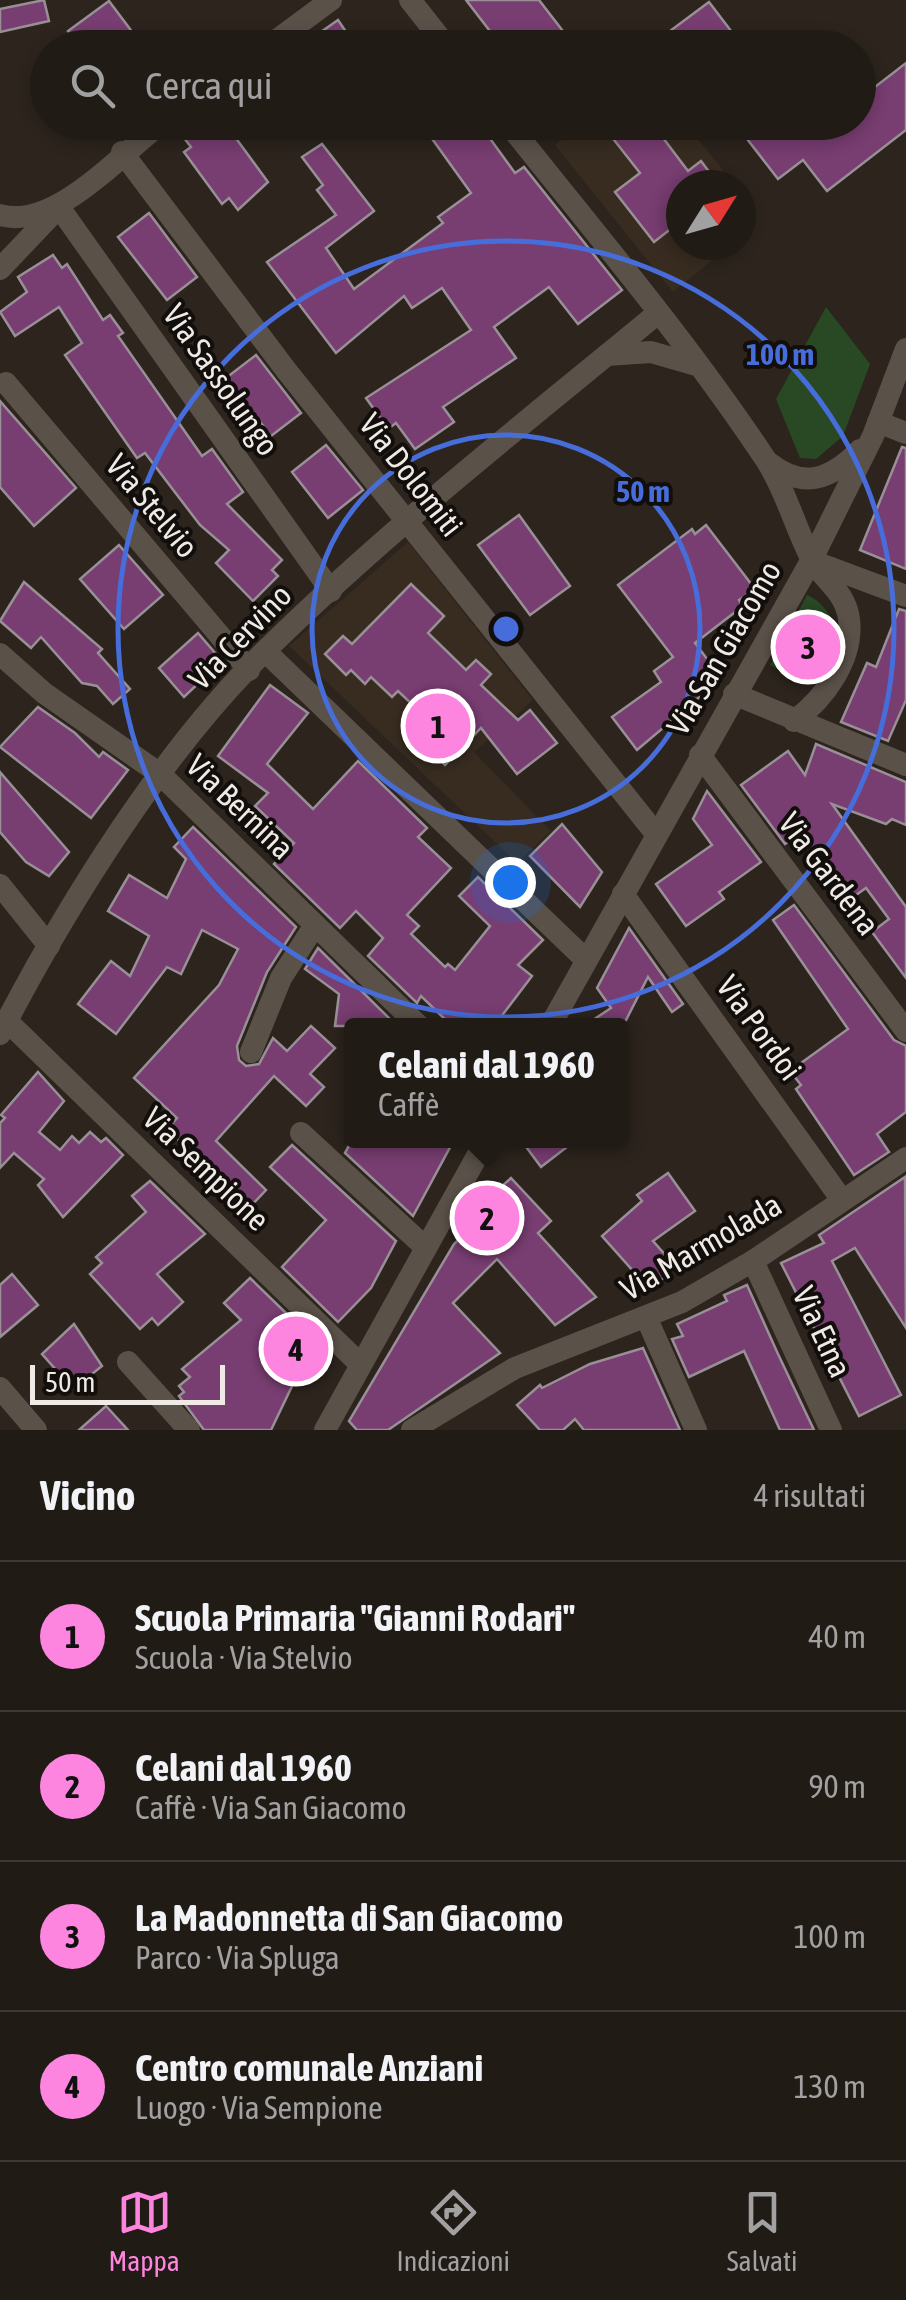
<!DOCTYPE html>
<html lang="it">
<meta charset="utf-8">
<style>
:root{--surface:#211b16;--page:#29241f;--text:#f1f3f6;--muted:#a2a1a1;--line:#3e3935;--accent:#fe85df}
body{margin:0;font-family:"Asap Condensed",sans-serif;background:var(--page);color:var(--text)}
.compass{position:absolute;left:666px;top:170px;width:90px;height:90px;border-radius:50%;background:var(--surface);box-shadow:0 5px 15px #0003;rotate:53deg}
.scale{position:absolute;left:30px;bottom:25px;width:195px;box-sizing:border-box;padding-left:10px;border:5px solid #f0eae6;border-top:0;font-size:28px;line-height:35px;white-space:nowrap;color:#f0eae6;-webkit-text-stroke:8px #110e0b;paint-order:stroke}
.you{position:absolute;left:510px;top:882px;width:35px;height:35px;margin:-25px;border:8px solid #fff;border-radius:50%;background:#1a73e8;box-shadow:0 0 0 15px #1a73e833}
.badge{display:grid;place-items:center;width:65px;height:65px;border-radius:50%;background:var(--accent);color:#111;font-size:32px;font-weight:700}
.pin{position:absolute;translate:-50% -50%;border:5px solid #fff;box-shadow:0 2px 10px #0006}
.popup{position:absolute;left:344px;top:1018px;width:285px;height:130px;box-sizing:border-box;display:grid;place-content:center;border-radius:10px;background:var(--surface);filter:drop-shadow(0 2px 8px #0005);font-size:32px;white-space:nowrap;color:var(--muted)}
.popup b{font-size:38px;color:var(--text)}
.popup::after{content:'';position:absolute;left:50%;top:100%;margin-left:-20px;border:20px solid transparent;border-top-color:var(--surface)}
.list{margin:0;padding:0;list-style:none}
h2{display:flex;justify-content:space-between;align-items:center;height:130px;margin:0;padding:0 40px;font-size:42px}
h2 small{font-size:32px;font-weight:400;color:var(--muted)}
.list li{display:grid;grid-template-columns:65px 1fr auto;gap:30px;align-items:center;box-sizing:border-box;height:150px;padding:0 40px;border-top:2px solid var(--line)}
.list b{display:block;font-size:38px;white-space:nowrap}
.list p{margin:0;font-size:32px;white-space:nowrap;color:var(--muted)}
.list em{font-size:32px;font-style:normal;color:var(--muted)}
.icon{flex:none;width:55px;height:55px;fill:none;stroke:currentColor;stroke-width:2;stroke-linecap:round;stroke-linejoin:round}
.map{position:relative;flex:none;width:906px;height:1430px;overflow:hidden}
.search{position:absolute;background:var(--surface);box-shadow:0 5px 15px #0003;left:30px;right:30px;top:30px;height:110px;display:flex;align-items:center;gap:25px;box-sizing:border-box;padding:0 35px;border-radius:55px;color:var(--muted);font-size:38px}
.sheet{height:730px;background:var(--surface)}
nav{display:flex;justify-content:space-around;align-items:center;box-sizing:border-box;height:140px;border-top:2px solid var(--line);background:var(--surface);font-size:28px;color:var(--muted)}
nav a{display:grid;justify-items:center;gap:5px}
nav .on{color:var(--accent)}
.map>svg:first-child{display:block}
.built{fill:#382c21}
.green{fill:#284924}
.building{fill:#783d71;stroke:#998f97;stroke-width:2.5}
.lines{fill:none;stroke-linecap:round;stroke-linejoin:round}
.street{stroke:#5a5149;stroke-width:22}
.ring{fill:none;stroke:#476ddb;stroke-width:5}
.labels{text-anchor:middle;stroke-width:8;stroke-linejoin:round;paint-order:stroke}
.street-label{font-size:32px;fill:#f0eae6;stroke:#110e0b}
.centre{fill:#476ddb;stroke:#110e0b;stroke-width:5}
.ring-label{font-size:30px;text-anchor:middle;font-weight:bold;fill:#476ddb;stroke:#110e0b;stroke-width:8;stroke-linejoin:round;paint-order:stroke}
</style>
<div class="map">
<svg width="906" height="1430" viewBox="0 0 906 1430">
<rect width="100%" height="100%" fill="#2c241d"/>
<g class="built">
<path d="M 583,123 L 685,123 L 735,185 L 681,185 L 681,245 L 731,245 L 673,292 L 555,145 Z"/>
<path d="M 408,542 L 533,700 L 474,752 L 551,831 L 517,863 L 289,646 Z"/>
</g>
<g class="green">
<path d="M 826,307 L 870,364 L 843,436 L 816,459 L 800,458 L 776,399 Z"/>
<path d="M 807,595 C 843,610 852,675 807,679 C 795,680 781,670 770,665 Z"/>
</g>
<g class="building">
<path d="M 44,0 L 49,21 L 0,32 L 0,9 Z"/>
<path d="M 466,0 L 539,0 L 576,48 L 503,48 Z"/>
<path d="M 109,1 L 136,37 L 121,48 L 80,48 L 68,31 Z"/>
<path d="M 709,2 L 744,48 L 676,48 L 666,34 Z"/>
<path d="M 338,20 L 357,48 L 298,48 Z"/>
<path d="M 906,63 L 906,130 L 827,191 L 803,160 L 778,179 L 734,122 L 802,122 L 813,136 L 830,122 L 858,122 L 858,100 Z"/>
<path d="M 197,122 L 224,122 L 268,182 L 238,210 L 229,198 L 222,204 L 184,152 L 191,147 L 181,134 Z"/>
<path d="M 420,122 L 478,122 L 515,173 L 524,167 L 622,290 L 578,324 L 549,287 L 494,327 L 516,358 L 443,407 L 454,422 L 415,449 L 396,423 L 388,429 L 366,398 L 471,330 L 442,288 L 412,308 L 404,296 L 336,353 L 267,262 L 336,215 L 317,190 L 323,185 L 302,157 L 322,144 L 374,211 L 326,248 L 354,289 L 443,223 L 438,217 L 471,193 Z"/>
<path d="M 618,122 L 651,122 L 688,171 L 701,161 L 719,185 L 681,185 L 681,221 L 654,242 L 615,192 L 640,173 L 607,131 Z"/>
<path d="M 149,213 L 197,277 L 167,300 L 118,237 Z"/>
<path d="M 53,255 L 62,268 L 67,264 L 103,320 L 110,315 L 123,333 L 118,336 L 202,456 L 212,449 L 243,492 L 227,504 L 282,560 L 272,570 L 278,576 L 253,601 L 216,563 L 229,550 L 200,525 L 145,453 L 137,458 L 65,355 L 82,343 L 59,307 L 15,336 L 0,312 L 27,292 L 18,277 Z"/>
<path d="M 256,355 L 301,413 L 271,436 L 226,378 Z"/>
<path d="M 0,401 L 76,488 L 34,526 L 0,487 Z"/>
<path d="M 326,445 L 363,490 L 328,518 L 292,472 Z"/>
<path d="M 902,447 L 906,448 L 906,569 L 860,550 Z"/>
<path d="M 519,515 L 570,586 L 530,615 L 478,545 Z"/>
<path d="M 706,525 L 755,589 L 739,600 L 743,606 L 695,643 L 717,672 L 697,688 L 702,695 L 637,750 L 612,717 L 661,682 L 654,671 L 673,657 L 618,585 L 692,529 L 695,534 Z"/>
<path d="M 119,545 L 163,595 L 124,629 L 80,579 Z"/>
<path d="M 24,582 L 102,649 L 98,653 L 130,689 L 113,704 L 97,686 L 82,683 L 41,637 L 31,648 L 0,621 Z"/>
<path d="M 411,584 L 444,616 L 428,633 L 466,670 L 476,660 L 491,674 L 481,685 L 518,720 L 530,710 L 557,743 L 517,774 L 481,728 L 445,765 L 415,735 L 429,720 L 398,691 L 392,697 L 371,677 L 365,684 L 351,670 L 346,675 L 325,654 L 343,636 L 352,644 Z"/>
<path d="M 899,609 L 906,611 L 906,700 L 888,741 L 841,722 L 867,663 L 876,667 Z"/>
<path d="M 198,633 L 222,661 L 184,697 L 159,668 Z"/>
<path d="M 270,685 L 308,713 L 267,764 L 313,809 L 358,761 L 427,828 L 418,837 L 451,868 L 407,915 L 419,926 L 411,934 L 445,967 L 448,964 L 455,970 L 490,926 L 459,896 L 478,877 L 543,940 L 518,965 L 532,976 L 494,1026 L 452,1026 L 421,996 L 417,1003 L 368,956 L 383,938 L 356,911 L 340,928 L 274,864 L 294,843 L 255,806 L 268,793 L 218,756 Z"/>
<path d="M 38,707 L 75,733 L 99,757 L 103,752 L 128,770 L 91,818 L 0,747 Z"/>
<path d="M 816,744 L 906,782 L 906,825 L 892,819 L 886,824 L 832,804 L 906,907 L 906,978 L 872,932 L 889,919 L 866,888 L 846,902 L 797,835 L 785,844 L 741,785 L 788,751 L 805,775 Z"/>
<path d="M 0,772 L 69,852 L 49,876 L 26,862 L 0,832 Z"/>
<path d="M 707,791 L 761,862 L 719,892 L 724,899 L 686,926 L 656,884 L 712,845 L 693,819 Z"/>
<path d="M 562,824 L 602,872 L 580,907 L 530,856 Z"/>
<path d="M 193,827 L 296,927 L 267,972 L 237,1046 L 239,1060 L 246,1066 L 259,1064 L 273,1038 L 287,1051 L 311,1026 L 335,1048 L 310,1074 L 324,1087 L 306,1106 L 274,1076 L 216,1141 L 266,1190 L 249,1208 L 167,1129 L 177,1118 L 134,1078 L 219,985 L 238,949 L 202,930 L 181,974 L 167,967 L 116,1034 L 78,1004 L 111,961 L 130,976 L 149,936 L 108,911 L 129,875 L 167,898 L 186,859 L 174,847 Z"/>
<path d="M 794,905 L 894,1040 L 906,1046 L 906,1112 L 877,1134 L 889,1152 L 854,1175 L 796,1089 L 801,1085 L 790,1071 L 848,1029 L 773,920 Z"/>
<path d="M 629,928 L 683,1004 L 672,1012 L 648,977 L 623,1026 L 584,1026 L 611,1008 L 597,988 Z"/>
<path d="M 318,948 L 397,1026 L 335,1026 L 339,994 L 305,969 Z"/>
<path d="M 38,1072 L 64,1101 L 39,1132 L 60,1150 L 72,1136 L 79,1143 L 90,1132 L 101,1142 L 106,1138 L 123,1155 L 63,1217 L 38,1185 L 44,1179 L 14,1153 L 0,1168 L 0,1123 L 5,1118 L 1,1115 Z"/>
<path d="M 352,1140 L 454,1140 L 413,1216 L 345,1153 Z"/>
<path d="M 521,1140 L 576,1140 L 541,1167 Z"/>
<path d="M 292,1145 L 396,1241 L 371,1288 L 338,1322 L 282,1267 L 326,1220 L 270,1167 Z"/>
<path d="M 668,1173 L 695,1211 L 653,1241 L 676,1267 L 650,1290 L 602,1236 L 642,1201 L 637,1195 Z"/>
<path d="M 905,1177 L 906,1328 L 855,1248 L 832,1261 L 901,1395 L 859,1416 L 781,1263 L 824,1243 L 819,1235 Z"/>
<path d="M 511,1178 L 551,1221 L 538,1233 L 596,1297 L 555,1325 L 497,1259 L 453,1303 L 500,1353 L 388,1430 L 357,1430 L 349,1421 L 454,1244 L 497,1204 L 490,1197 Z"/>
<path d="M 150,1181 L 205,1234 L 157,1274 L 183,1302 L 158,1325 L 152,1318 L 140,1329 L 90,1274 L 102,1263 L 96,1257 L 146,1212 L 132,1196 Z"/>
<path d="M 12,1274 L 38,1305 L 0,1337 L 0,1285 Z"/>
<path d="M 250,1278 L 321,1347 L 299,1382 L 295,1380 L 271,1430 L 204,1430 L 179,1396 L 184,1392 L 179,1386 L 190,1377 L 182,1369 L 241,1320 L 224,1303 Z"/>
<path d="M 747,1285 L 778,1354 L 814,1430 L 780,1430 L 744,1351 L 689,1377 L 672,1339 L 683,1336 L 677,1324 L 727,1301 L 724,1295 Z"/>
<path d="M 74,1324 L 102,1366 L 73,1389 L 42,1354 Z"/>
<path d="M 643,1348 L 680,1430 L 584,1430 L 575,1419 L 563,1430 L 540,1430 L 517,1405 L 540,1385 L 542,1388 L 590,1364 Z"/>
<path d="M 106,1406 L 128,1430 L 79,1430 Z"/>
</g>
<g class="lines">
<g class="street">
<path d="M 410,0 L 448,48"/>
<path d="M 266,48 L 331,0"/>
<path d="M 507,122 C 595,233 688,342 766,460 C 785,489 794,524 810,556 C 821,580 845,589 849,619 C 854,659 824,699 794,721"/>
<path d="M 122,152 L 286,370 L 656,834"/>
<path d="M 0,215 C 55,231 120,154 163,122"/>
<path d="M 0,269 L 59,207 L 331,591"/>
<path d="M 607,355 L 651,352 L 696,365"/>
<path d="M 6,383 L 249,670"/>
<path d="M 878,422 L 906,433"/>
<path d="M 768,462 C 803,490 830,480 860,450"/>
<path d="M 815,562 L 906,596"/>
<path d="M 265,651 L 586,960"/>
<path d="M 0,654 L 44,693 L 160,774 L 419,1026"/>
<path d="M 734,694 L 906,765"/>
<path d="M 700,755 L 906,1031"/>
<path d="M 0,885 L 49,946"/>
<path d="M 623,894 L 842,1200"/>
<path d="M 7,1021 L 361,1365"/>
<path d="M 550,1026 L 811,561 L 873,436 L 906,349"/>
<path d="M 0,1034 C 67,905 163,750 267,649 C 389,529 526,422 658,313"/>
<path d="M 251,1052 L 281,978 L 315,925"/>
<path d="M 301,1133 L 426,1248"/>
<path d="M 753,1261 L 831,1430"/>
<path d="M 647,1319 L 696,1430"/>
<path d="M 128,1362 L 189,1430"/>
<path d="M 0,1388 L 36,1430"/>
<path d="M 325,1430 L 486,1140"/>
<path d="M 412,1430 L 515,1368 L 682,1302 L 753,1261 L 906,1158"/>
</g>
</g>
<g class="ring">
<circle cx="506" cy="629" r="194"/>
<circle cx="506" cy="629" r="388"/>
</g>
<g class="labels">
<g class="street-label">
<text transform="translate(221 380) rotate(55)" y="11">Via Sassolungo</text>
<text transform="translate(411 475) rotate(52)" y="11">Via Dolomiti</text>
<text transform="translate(152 506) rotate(50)" y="11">Via Stelvio</text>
<text transform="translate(240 637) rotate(-46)" y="11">Via Cervino</text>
<text transform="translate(724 648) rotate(-60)" y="11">Via San Giacomo</text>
<text transform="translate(240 807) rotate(44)" y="11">Via Bernina</text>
<text transform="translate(829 874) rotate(53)" y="11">Via Gardena</text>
<text transform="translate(759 1028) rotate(54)" y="11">Via Pordoi</text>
<text transform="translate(206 1169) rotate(44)" y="11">Via Sempione</text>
<text transform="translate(701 1247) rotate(-30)" y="11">Via Marmolada</text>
<text transform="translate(822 1332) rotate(65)" y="11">Via Etna</text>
</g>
</g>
<circle cx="506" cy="629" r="15" class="centre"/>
<g class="ring-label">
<text x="780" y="365">100 m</text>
<text x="643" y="502">50 m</text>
</g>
</svg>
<svg class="compass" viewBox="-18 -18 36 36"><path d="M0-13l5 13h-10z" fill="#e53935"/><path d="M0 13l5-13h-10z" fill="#a2a1a1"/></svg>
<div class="scale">50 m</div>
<div class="you"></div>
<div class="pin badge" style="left:438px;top:726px">1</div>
<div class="pin badge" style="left:487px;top:1218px">2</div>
<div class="popup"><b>Celani dal 1960</b>Caffè</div>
<div class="pin badge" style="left:808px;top:647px">3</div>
<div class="pin badge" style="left:296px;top:1349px">4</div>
<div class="search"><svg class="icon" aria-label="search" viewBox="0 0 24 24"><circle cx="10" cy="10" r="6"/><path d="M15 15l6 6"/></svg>Cerca qui</div>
</div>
<section class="sheet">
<h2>Vicino<small>4 risultati</small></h2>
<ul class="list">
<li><span class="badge">1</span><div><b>Scuola Primaria &quot;Gianni Rodari&quot;</b><p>Scuola · Via Stelvio</p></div><em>40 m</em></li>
<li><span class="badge">2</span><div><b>Celani dal 1960</b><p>Caffè · Via San Giacomo</p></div><em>90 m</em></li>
<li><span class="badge">3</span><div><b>La Madonnetta di San Giacomo</b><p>Parco · Via Spluga</p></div><em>100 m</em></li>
<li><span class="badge">4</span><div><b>Centro comunale Anziani</b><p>Luogo · Via Sempione</p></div><em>130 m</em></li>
</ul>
</section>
<nav>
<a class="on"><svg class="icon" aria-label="map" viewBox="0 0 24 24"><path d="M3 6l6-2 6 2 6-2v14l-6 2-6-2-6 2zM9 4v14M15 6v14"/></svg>Mappa</a>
<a><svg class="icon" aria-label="directions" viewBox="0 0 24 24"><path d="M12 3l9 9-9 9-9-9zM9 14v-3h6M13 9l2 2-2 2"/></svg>Indicazioni</a>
<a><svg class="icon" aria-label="saved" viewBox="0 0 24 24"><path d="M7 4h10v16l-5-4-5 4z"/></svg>Salvati</a>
</nav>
